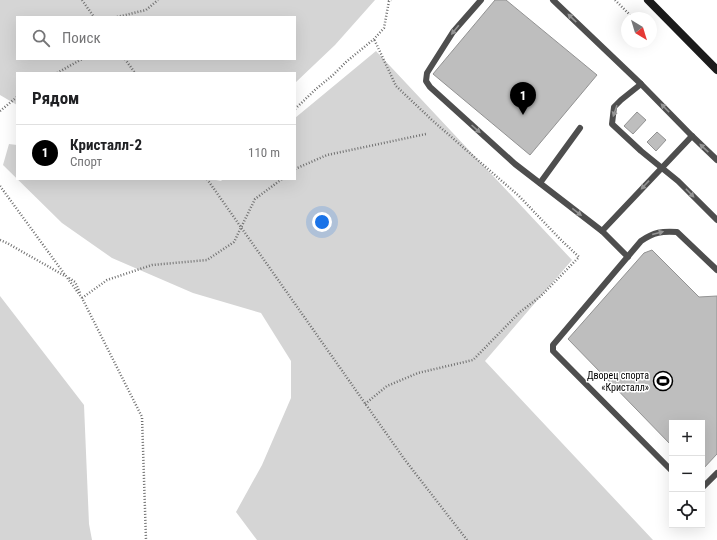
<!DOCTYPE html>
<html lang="ru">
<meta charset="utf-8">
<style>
:root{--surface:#fff;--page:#f2f2f2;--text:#202124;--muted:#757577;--line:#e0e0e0;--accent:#000}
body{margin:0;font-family:"Roboto Condensed",sans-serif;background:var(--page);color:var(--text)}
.controls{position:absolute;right:12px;bottom:12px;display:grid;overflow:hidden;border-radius:0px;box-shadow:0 4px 16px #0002}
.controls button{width:36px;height:36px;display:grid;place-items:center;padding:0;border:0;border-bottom:1px solid var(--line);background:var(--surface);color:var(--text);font:20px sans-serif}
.compass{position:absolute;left:621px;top:12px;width:36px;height:36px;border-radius:50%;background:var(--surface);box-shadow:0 4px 16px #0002;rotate:142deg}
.you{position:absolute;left:322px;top:222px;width:14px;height:14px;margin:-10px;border:3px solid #fff;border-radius:50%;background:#1a73e8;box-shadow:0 0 0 6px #1a73e833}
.badge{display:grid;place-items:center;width:26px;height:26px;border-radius:50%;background:var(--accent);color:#fff;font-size:13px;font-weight:700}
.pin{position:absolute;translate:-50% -33px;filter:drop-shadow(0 1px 2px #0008)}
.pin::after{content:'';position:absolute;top:21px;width:14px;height:12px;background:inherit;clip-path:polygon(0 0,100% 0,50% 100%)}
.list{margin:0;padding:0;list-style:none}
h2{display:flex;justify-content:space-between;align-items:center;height:52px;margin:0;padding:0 16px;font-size:17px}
h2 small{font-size:13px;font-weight:400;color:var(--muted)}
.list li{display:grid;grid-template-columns:26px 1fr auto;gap:12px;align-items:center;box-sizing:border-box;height:56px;padding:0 16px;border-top:1px solid var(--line)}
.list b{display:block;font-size:15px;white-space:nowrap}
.list p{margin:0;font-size:13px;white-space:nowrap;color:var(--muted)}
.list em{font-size:13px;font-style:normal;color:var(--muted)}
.icon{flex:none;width:22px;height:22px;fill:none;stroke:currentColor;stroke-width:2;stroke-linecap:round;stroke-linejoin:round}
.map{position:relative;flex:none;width:717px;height:540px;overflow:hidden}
.search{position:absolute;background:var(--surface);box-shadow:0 4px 16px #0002;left:16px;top:16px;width:280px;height:44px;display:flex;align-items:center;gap:10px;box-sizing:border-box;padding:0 14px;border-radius:0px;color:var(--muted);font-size:15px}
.panel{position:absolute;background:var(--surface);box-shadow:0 4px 16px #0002;left:16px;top:72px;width:280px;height:108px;border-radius:0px}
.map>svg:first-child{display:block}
.green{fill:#d5d5d5;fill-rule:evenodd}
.building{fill:#bebebe;stroke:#929292}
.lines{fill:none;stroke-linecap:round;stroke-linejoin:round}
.path{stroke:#707070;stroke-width:2.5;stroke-dasharray:1 2;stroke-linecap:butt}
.lane{stroke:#4e4e4e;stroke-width:6}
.secondary{stroke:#1b1b1b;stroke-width:8}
.oneway{fill:#959595}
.labels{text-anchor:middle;stroke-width:3;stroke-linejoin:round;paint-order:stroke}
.poi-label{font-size:10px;fill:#000;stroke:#fff;text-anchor:end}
</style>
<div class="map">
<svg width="717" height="540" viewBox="0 0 717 540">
<rect width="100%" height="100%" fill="#fff"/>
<g class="green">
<path d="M 0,0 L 375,0 L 335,45 L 295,83 L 295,73 L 17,73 L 17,105 L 0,95 ZM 17,17 L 295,17 L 295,59 L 17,59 Z"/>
<path d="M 376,51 L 572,260 L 485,361 L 653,540 L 257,540 L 236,512 L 262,465 L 291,398 L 291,361 L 261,313 L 193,293 L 112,258 L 62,223 L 3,165 L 9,144 L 17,145 L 17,179 L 211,179 L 221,181 L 223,179 L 295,179 L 295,118 Z"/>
<path d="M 0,296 L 84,405 L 89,524 L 92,540 L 0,540 Z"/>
</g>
<g class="building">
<path d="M 495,0 L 506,0 L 597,75 L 530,155 L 433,74 Z"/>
<path d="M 637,112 L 646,120 L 633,134 L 624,126 Z"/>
<path d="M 657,132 L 666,140 L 656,151 L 647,142 Z"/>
<path d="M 652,250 L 699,297 L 717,296 L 717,454 L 702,470 L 702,423 L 672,423 L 672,446 L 568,339 L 644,253 Z"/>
</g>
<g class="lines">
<g class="path">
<path d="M 82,0 L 94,17"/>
<path d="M 615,0 L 633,18"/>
<path d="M 117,17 L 146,10 L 158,0"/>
<path d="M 125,59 L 135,73"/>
<path d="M 57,73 L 82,59"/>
<path d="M 295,109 L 316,89 L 333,75 L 346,62 L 374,39 L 384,28 L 389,1 L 391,0"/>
<path d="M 0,111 L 17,97"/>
<path d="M 295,169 L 327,155 L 426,134"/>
<path d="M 207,179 L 405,460 L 467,540"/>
<path d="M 0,186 L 82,298 L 142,417 L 146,540"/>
<path d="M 0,240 L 7,243 L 65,276"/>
<path d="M 69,278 L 75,282 L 80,293"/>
<path d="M 82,298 L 107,280 L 152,265 L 207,260 L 234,242 L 255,199 L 282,179"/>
<path d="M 365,404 L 387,386 L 418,373 L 473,360 L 520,312 L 541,296 L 579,257 L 560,239 L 519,196 L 433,121 L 396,86 L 374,39"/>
</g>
<g class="lane">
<path d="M 481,0 L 453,32 L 427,73 L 426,81 L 430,87 L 515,164 L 602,231"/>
<path d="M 553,0 L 641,84 L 692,136 L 717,160"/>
<path d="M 641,84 L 621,100 L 614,107 L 612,124 L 641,151 L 678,181 L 717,220"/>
<path d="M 540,183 L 580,128"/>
<path d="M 628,257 L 602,231 L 692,136"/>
<path d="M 672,471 L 553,351 L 553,345 L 641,241 C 654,232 662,231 677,232 L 717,270"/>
<path d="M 702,488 L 717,473"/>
</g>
<path class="secondary" d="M 648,0 L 717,70"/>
</g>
<defs><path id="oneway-solid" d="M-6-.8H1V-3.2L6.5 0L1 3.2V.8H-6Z"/></defs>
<g class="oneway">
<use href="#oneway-solid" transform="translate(572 18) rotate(-136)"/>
<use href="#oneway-solid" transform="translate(455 30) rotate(129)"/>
<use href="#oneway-solid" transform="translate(665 108) rotate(-134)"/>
<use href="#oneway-solid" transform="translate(615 111) rotate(109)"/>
<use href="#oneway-solid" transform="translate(476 129) rotate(42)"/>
<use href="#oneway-solid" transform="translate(704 148) rotate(-137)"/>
<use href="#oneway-solid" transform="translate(645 185) rotate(133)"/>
<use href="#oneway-solid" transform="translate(690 193) rotate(46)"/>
<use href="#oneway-solid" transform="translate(577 212) rotate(38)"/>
<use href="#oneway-solid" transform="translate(658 233) rotate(-15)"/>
</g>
<defs>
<symbol id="stadium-ring" viewBox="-11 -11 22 22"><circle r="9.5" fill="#fff" stroke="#000" stroke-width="1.5"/><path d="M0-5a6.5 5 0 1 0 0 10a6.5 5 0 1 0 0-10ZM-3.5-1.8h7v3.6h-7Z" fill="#000"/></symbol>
</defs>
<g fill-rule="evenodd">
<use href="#stadium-ring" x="652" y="370" width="22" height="22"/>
</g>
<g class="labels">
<g class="poi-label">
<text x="649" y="379">Дворец спорта<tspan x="649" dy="12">«Кристалл»</tspan></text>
</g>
</g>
</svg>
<div class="controls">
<button>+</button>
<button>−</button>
<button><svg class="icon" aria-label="locate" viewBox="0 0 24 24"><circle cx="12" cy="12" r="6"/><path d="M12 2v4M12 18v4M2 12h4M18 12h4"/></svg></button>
</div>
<svg class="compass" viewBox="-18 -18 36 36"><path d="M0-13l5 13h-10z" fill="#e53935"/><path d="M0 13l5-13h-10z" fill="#757577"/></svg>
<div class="you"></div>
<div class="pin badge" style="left:523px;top:115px">1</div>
<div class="search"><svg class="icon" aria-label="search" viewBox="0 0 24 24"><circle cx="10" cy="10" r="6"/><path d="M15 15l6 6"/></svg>Поиск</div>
<section class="panel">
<h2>Рядом<small></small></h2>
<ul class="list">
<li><span class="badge">1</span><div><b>Кристалл-2</b><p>Спорт</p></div><em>110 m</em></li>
</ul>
</section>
</div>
